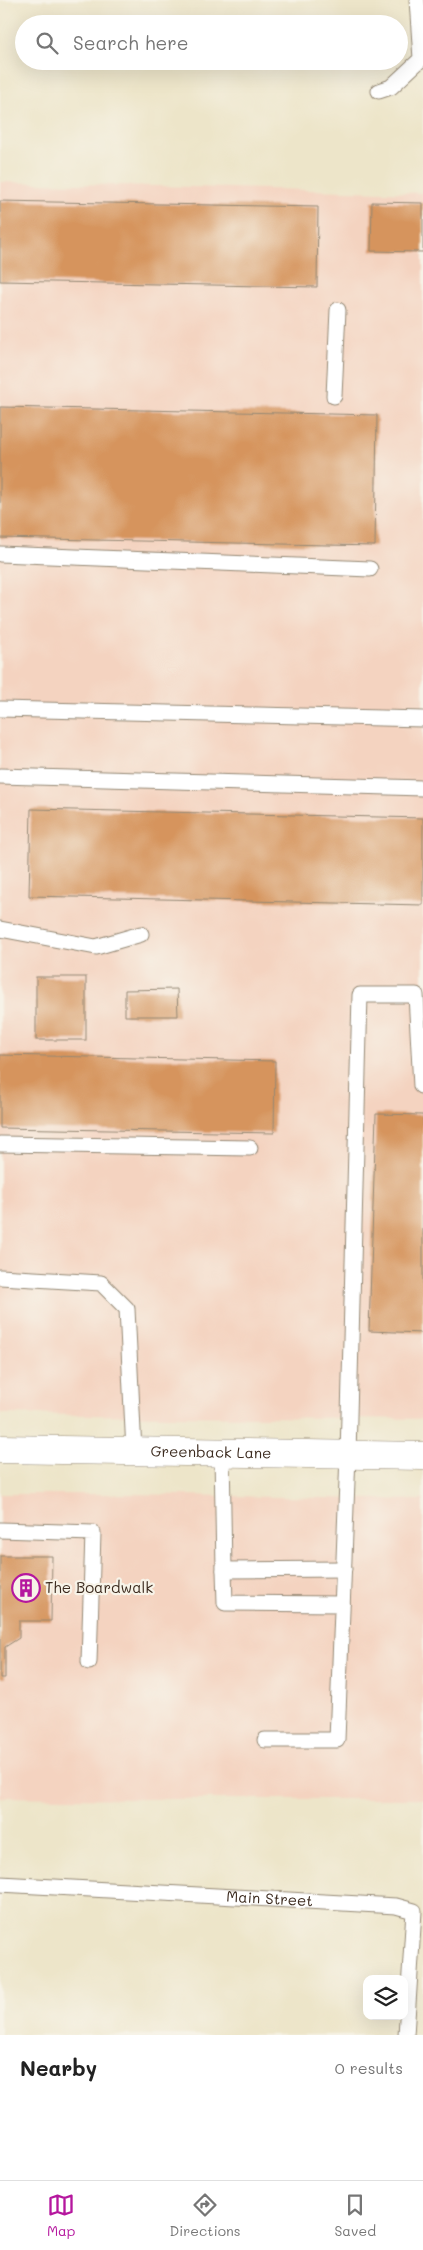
<!DOCTYPE html>
<style>
:root{--surface:#fff;--page:#f2f2f2;--text:#222;--muted:#767676;--line:#e0e0e0;--accent:#b5179e}
body{margin:0;font-family:Mali,sans-serif;background:var(--page);color:var(--text)}
.controls{position:absolute;right:15px;bottom:15px;display:grid;overflow:hidden;border-radius:10px;box-shadow:0 5px 20px #0002}
.controls button{width:45px;height:45px;display:grid;place-items:center;padding:0;border:0;border-bottom:1px solid var(--line);background:var(--surface);color:var(--text);font:25px sans-serif}
.list{margin:0;padding:0;list-style:none}
h2{display:flex;justify-content:space-between;align-items:center;height:65px;margin:0;padding:0 20px;font-size:21px}
h2 small{font-size:16px;font-weight:400;color:var(--muted)}
.icon{flex:none;width:28px;height:28px;fill:none;stroke:currentColor;stroke-width:2;stroke-linecap:round;stroke-linejoin:round}
.map{position:relative;flex:none;width:423px;height:2035px;overflow:hidden}
.search{position:absolute;background:var(--surface);box-shadow:0 5px 20px #0002;left:15px;right:15px;top:15px;height:55px;display:flex;align-items:center;gap:12px;box-sizing:border-box;padding:0 18px;border-radius:28px;color:var(--muted);font-size:19px}
.sheet{height:145px;background:var(--surface)}
nav{display:flex;justify-content:space-around;align-items:center;box-sizing:border-box;height:70px;border-top:1px solid var(--line);background:var(--surface);font-size:14px;color:var(--muted)}
nav a{display:grid;justify-items:center;gap:2px}
nav .on{color:var(--accent)}
.map>svg:first-child{display:block}
.built{fill:#f4d3c0}
.building{fill:#d6945d}
.lines{fill:none;stroke-linecap:round;stroke-linejoin:round}
.lane-casing{stroke:#948874;stroke-width:17}
.primary-casing{stroke:#948874;stroke-width:29}
.lane{stroke:#fff;stroke-width:15}
.primary{stroke:#fff;stroke-width:28}
.labels{text-anchor:middle;stroke-width:4.5;stroke-linejoin:round;paint-order:stroke}
.street-label{font-size:15px;fill:#3b2a1e;stroke:#f7f3e8}
.poi-label{font-size:15px;fill:#3b2a1e;stroke:#f7f3e8;text-anchor:start}
</style>
<div class="map">
<svg width="423" height="2035" viewBox="0 0 423 2035">
<rect width="100%" height="100%" fill="#f7f3e8"/>
<filter id="ink" filterUnits="userSpaceOnUse"><feTurbulence type="fractalNoise" baseFrequency=".02" numOctaves="2"/><feDisplacementMap in="SourceGraphic" scale="10" xChannelSelector="R" yChannelSelector="G"/><feConvolveMatrix kernelMatrix="1 2 1 2 8 2 1 2 1" color-interpolation-filters="sRGB"/></filter>
<filter id="wash" filterUnits="userSpaceOnUse"><feTurbulence type="fractalNoise" baseFrequency=".0096" numOctaves="4" result="noise"/><feDisplacementMap in="SourceGraphic" scale="20" xChannelSelector="R" yChannelSelector="G"/><feGaussianBlur stdDeviation="1.12" result="paint"/><feColorMatrix in="noise" values="0 0 0 0 0 0 0 0 0 0 0 0 0 0 0 0 0 1.4 0 .05"/><feComposite in="paint" operator="in"/></filter>
<g filter="url(#wash)">
<rect width="100%" height="100%" fill="#ede5c9"/>
<g class="built">
<path d="M 0,182 L 423,193 L 423,1419 L 0,1414 Z"/>
<path d="M 0,1494 L 131,1494 L 423,1500 L 423,1799 L 136,1799 L 0,1797 Z"/>
</g>
<g id="blocks">
<g class="building">
<path d="M 0,201 L 318,207 L 317,287 L 0,281 Z"/>
<path d="M 372,202 L 423,203 L 423,252 L 371,251 Z"/>
<path d="M 0,407 L 377,415 L 375,546 L 0,538 Z"/>
<path d="M 31,809 L 423,818 L 423,905 L 29,896 Z"/>
<rect x="36" y="977" width="50" height="63"/>
<path d="M 177,989 L 178,1016 L 125,1016 L 125,990 Z"/>
<path d="M 0,1055 L 275,1061 L 274,1133 L 0,1128 Z"/>
<path d="M 376,1114 L 423,1115 L 423,1333 L 369,1331 Z"/>
<path d="M 0,1556 L 52,1556 L 51,1621 L 19,1621 L 19,1638 L 5,1647 L 5,1678 L 0,1678 Z"/>
</g>
</g>
</g>
<g filter="url(#ink)">
<use href="#blocks" fill-opacity="0" stroke="#948874" stroke-width="1"/>
<g class="lines">
<defs>
<g id="lane">
<path d="M 379,91 L 391,87 L 421,59 L 417,0"/>
<path d="M 334,396 L 338,310"/>
<path d="M 0,554 L 370,569"/>
<path d="M 0,709 L 423,719"/>
<path d="M 0,776 L 423,788"/>
<path d="M 0,929 L 96,947 L 141,934"/>
<path d="M 0,1144 L 250,1148"/>
<path d="M 0,1277 L 101,1283 L 127,1309 L 134,1451"/>
<path d="M 222,1453 L 224,1570 L 344,1569"/>
<path d="M 0,1530 L 93,1533 L 89,1662"/>
<path d="M 224,1570 L 225,1603 L 342,1604"/>
<path d="M 265,1740 L 337,1740 L 348,1455 L 360,995 L 416,995 L 421,1086"/>
<path id="s1" d="M 0,1884 L 396,1906 L 414,1911 L 406,2035"/>
</g>
<g id="primary">
<path id="s2" d="M 0,1449 L 423,1456"/>
</g>
</defs>
<use href="#lane" class="lane-casing"/>
<use href="#primary" class="primary-casing"/>
<use href="#lane" class="lane"/>
<use href="#primary" class="primary"/>
</g>
</g>
<defs>
<symbol id="building-ring" viewBox="-11 -11 22 22"><circle r="9.5" fill="#f7f3e8" stroke="#b5179e" stroke-width="1.5"/><path d="M-4-6H4V6H1V3H-1V6H-4ZM-2.5-4.3h1.7v1.8h-1.7ZM.8-4.3h1.7v1.8H.8ZM-2.5-1h1.7V.8h-1.7ZM.8-1h1.7V.8H.8Z" fill="#b5179e"/></symbol>
</defs>
<g fill-rule="evenodd">
<use href="#building-ring" x="10" y="1572" width="32" height="32"/>
</g>
<g class="labels">
<g class="street-label">
<text dy="5" stroke="none"><textPath href="#s2" startOffset="211">Greenback Lane</textPath></text>
<text dy="5" stroke="none"><textPath href="#s1" startOffset="270">Main Street</textPath></text>
</g>
<g class="poi-label">
<text x="45" y="1593">The Boardwalk</text>
</g>
</g>
</svg>
<div class="controls">
<button><svg class="icon" aria-label="layers" viewBox="0 0 24 24"><path d="M12 4l9 5-9 5-9-5zM3 14l9 5 9-5"/></svg></button>
</div>
<div class="search"><svg class="icon" aria-label="search" viewBox="0 0 24 24"><circle cx="10" cy="10" r="6"/><path d="M15 15l6 6"/></svg>Search here</div>
</div>
<section class="sheet">
<h2>Nearby<small>0 results</small></h2>
<ul class="list">
</ul>
</section>
<nav>
<a class="on"><svg class="icon" aria-label="map" viewBox="0 0 24 24"><path d="M3 6l6-2 6 2 6-2v14l-6 2-6-2-6 2zM9 4v14M15 6v14"/></svg>Map</a>
<a><svg class="icon" aria-label="directions" viewBox="0 0 24 24"><path d="M12 3l9 9-9 9-9-9zM9 14v-3h6M13 9l2 2-2 2"/></svg>Directions</a>
<a><svg class="icon" aria-label="saved" viewBox="0 0 24 24"><path d="M7 4h10v16l-5-4-5 4z"/></svg>Saved</a>
</nav>
